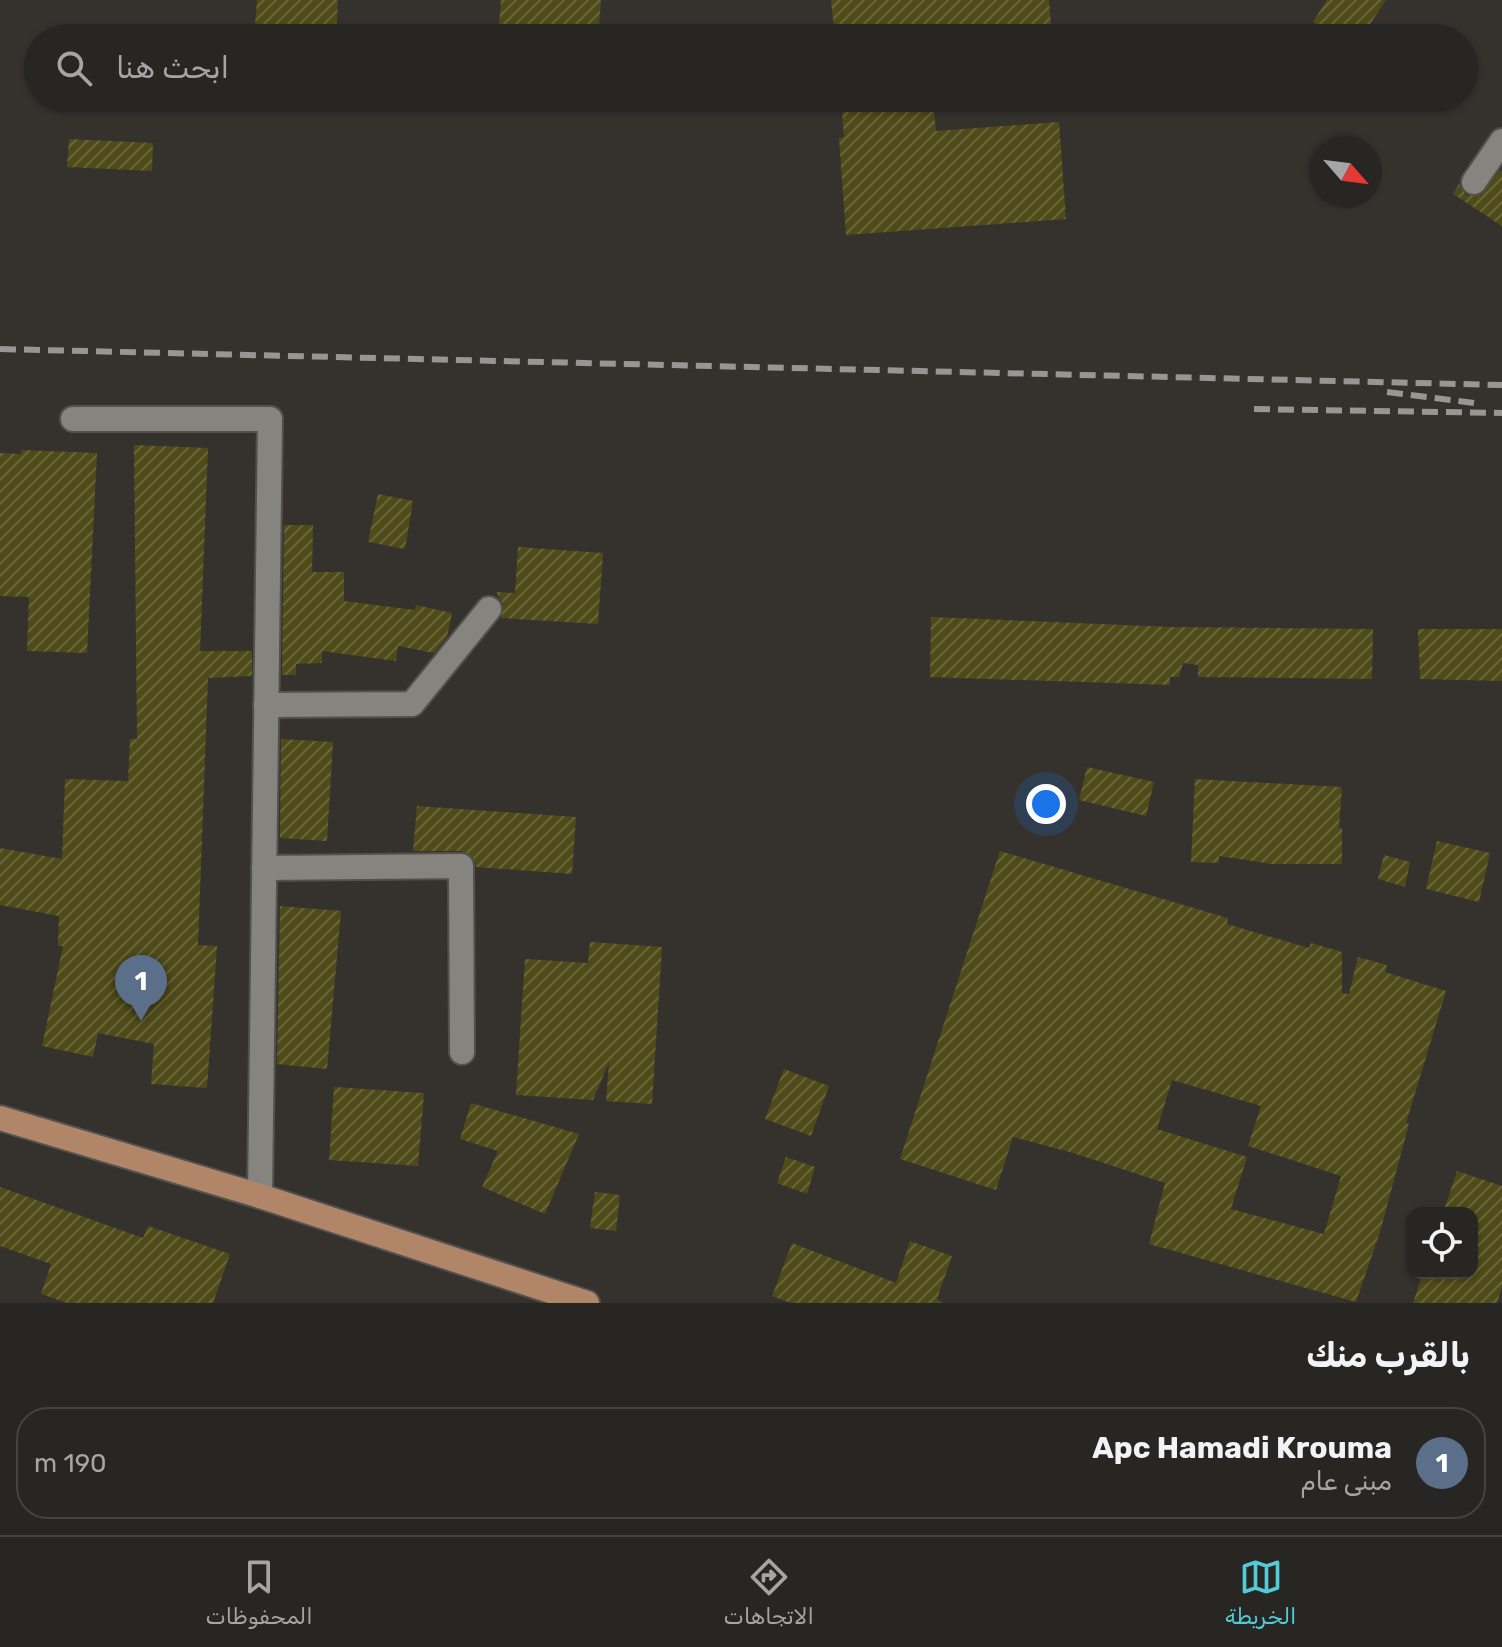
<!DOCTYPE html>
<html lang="ar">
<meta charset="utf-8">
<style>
:root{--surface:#282622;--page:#34322f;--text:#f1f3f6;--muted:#a5a5a5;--line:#444340;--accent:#52cbd8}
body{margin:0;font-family:Rubik,Cairo,sans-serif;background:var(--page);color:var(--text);direction:rtl}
.controls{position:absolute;right:24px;bottom:24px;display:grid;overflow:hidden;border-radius:16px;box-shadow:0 2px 6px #0004}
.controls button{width:72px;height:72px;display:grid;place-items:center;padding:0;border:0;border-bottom:2px solid var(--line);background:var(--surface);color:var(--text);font:40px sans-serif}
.compass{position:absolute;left:1310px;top:136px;width:72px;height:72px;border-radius:50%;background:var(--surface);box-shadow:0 2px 6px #0004;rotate:118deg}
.you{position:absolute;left:1046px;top:804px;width:28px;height:28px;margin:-20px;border:6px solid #fff;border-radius:50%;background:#1a73e8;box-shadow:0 0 0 12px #1a73e833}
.badge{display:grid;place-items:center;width:52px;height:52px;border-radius:50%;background:var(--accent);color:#fff;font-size:26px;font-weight:700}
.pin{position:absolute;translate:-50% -66px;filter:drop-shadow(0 2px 4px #0008)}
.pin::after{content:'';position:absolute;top:42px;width:28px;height:24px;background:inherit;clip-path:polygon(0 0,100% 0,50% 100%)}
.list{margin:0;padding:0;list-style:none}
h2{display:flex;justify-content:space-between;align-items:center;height:104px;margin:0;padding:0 32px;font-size:34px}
h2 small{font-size:26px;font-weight:400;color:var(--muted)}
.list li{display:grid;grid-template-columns:52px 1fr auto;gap:24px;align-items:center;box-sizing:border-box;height:112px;margin:0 16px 16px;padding:0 16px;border:2px solid var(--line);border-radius:32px}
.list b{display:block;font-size:30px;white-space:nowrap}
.list p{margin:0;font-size:26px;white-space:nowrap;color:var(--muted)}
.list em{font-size:26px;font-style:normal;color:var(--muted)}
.icon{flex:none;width:44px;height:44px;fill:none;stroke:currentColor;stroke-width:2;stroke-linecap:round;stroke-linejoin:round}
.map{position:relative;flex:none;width:1502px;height:1303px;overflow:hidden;direction:ltr}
.search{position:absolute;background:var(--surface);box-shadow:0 2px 6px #0004;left:24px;right:24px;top:24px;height:88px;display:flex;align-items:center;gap:20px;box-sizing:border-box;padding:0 28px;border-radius:44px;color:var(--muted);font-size:30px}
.sheet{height:232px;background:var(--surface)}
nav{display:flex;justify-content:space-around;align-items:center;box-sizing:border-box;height:112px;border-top:2px solid var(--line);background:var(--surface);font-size:22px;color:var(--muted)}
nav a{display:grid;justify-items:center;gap:4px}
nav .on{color:var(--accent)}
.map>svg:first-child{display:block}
.building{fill:url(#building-hatch);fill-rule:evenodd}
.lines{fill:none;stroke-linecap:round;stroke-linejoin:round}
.minor-casing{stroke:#53514e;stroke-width:28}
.major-casing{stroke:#53514e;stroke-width:28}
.minor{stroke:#86847f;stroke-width:24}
.major{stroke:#b18668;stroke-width:24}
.rail{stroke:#989692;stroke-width:6;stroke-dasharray:16 8;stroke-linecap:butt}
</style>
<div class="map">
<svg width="1502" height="1303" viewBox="0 0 1502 1303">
<defs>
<pattern id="building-hatch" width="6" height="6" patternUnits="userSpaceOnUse" patternTransform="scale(2)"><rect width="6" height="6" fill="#4f4b19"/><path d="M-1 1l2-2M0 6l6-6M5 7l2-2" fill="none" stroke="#69653b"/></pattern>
</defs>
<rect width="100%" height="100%" fill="#35322e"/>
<g class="building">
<path d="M 257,0 L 338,0 L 336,38 L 254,38 Z"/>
<path d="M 501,0 L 601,0 L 598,38 L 498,38 Z"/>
<path d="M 831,0 L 1049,0 L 1052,38 L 835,38 Z"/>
<path d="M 1327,0 L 1386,0 L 1361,38 L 1337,38 L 1313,22 Z"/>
<path d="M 841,98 L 933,98 L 936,131 L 1059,122 L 1066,219 L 846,235 L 839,138 L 844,137 Z"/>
<path d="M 69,139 L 153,143 L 152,171 L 67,167 Z"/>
<path d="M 1500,170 L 1502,171 L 1502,226 L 1453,194 L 1459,184 L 1466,195 L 1481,195 Z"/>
<path d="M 134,445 L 208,448 L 200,651 L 252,651 L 252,676 L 208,678 L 198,945 L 217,946 L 207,1088 L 151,1084 L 154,1044 L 98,1033 L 93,1057 L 42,1046 L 63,946 L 58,946 L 59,916 L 0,905 L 0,848 L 62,859 L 65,779 L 128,781 L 130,739 L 137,739 Z"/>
<path d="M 21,450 L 97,453 L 87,653 L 27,651 L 29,597 L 0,596 L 0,453 L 21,454 Z"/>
<path d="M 378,494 L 413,501 L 405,549 L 368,542 Z"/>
<path d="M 284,525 L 313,525 L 312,572 L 344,572 L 344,601 L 415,610 L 416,605 L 452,613 L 447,637 L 434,653 L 398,646 L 396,661 L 322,651 L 322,663 L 296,664 L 296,675 L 282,675 Z"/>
<path d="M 518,547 L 603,553 L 598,624 L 501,618 L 503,604 L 496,592 L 515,593 Z"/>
<path d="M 931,617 L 1172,627 L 1373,629 L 1372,679 L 1198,677 L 1198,665 L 1183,663 L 1179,677 L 1170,677 L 1170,685 L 930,677 Z"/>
<path d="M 1418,629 L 1502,629 L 1502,681 L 1420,679 Z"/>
<path d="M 281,739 L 333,742 L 327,841 L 280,838 Z"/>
<path d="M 1087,767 L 1154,782 L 1146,816 L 1079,800 Z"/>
<path d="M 1195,779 L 1342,787 L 1339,828 L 1342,828 L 1342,864 L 1272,864 L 1219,856 L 1219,863 L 1191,862 Z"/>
<path d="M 417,806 L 576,817 L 572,874 L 476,867 L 473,858 L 462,851 L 413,851 Z"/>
<path d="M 1437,841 L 1490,853 L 1479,902 L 1426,889 Z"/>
<path d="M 1000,851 L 1228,918 L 1227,924 L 1309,948 L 1311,943 L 1342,952 L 1342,993 L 1349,994 L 1358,957 L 1387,965 L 1385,972 L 1446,991 L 1406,1123 L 1409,1124 L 1380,1232 L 1356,1302 L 1149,1244 L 1165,1183 L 1073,1153 L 1013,1137 L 996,1190 L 900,1159 ZM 1172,1080 L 1261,1106 L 1248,1146 L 1341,1176 L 1324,1234 L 1231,1209 L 1247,1157 L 1157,1129 Z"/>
<path d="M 1384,855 L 1410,862 L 1405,887 L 1378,879 Z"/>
<path d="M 280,906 L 341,911 L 327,1069 L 277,1064 Z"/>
<path d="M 590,942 L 662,947 L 652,1104 L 606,1101 L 609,1062 L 593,1100 L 516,1095 L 525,959 L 588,963 Z"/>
<path d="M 784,1069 L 829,1086 L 811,1136 L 765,1119 Z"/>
<path d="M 334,1087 L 424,1093 L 418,1166 L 329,1160 Z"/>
<path d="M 471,1103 L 579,1134 L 545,1214 L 482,1187 L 498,1151 L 460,1139 Z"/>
<path d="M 786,1157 L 815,1167 L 807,1194 L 777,1183 Z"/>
<path d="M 1457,1171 L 1502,1186 L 1502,1287 L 1497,1303 L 1413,1303 L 1423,1273 L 1472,1273 L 1472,1213 L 1443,1213 Z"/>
<path d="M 0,1187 L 143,1238 L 148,1226 L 230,1254 L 213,1303 L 67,1303 L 41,1294 L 51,1264 L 0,1246 Z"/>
<path d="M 595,1192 L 620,1195 L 616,1231 L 590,1228 Z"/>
<path d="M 910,1241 L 952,1256 L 937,1299 L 942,1303 L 791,1303 L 772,1296 L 792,1243 L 896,1283 Z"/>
</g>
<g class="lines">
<defs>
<g id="minor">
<path d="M 1474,182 L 1502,141"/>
<path d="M 73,419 L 270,419 L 260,1196"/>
<path d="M 266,705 L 412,704 L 489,609"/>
<path d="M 264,868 L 461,866 L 462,1052"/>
</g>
<path id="major" d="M 0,1118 L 260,1196 L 587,1303"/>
</defs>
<use href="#minor" class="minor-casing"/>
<use href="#major" class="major-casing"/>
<use href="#minor" class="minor"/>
<use href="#major" class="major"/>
<g class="rail">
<path d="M 0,349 L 1502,385"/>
<path d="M 1387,392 L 1474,403"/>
<path d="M 1254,409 L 1502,413"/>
</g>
</g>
</svg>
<div class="controls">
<button><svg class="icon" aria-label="locate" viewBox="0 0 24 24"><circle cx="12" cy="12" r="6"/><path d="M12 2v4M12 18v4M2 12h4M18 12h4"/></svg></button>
</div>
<svg class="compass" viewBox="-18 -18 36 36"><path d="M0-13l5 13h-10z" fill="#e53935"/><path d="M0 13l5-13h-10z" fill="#a5a5a5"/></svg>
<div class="you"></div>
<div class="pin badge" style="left:141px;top:1021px;background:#5c6f8a">1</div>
<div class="search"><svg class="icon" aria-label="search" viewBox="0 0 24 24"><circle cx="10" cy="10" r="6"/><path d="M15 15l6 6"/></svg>ابحث هنا</div>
</div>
<section class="sheet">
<h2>بالقرب منك<small></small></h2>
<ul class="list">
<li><span class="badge" style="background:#5c6f8a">1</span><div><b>Apc Hamadi Krouma</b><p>مبنى عام</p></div><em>190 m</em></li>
</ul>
</section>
<nav>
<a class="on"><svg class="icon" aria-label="map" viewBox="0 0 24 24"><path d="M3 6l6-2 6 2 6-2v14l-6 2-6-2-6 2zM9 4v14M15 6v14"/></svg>الخريطة</a>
<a><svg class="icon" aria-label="directions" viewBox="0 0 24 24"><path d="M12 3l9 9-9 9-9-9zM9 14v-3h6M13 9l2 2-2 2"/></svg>الاتجاهات</a>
<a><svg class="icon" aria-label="saved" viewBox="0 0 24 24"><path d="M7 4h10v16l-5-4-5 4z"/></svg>المحفوظات</a>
</nav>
